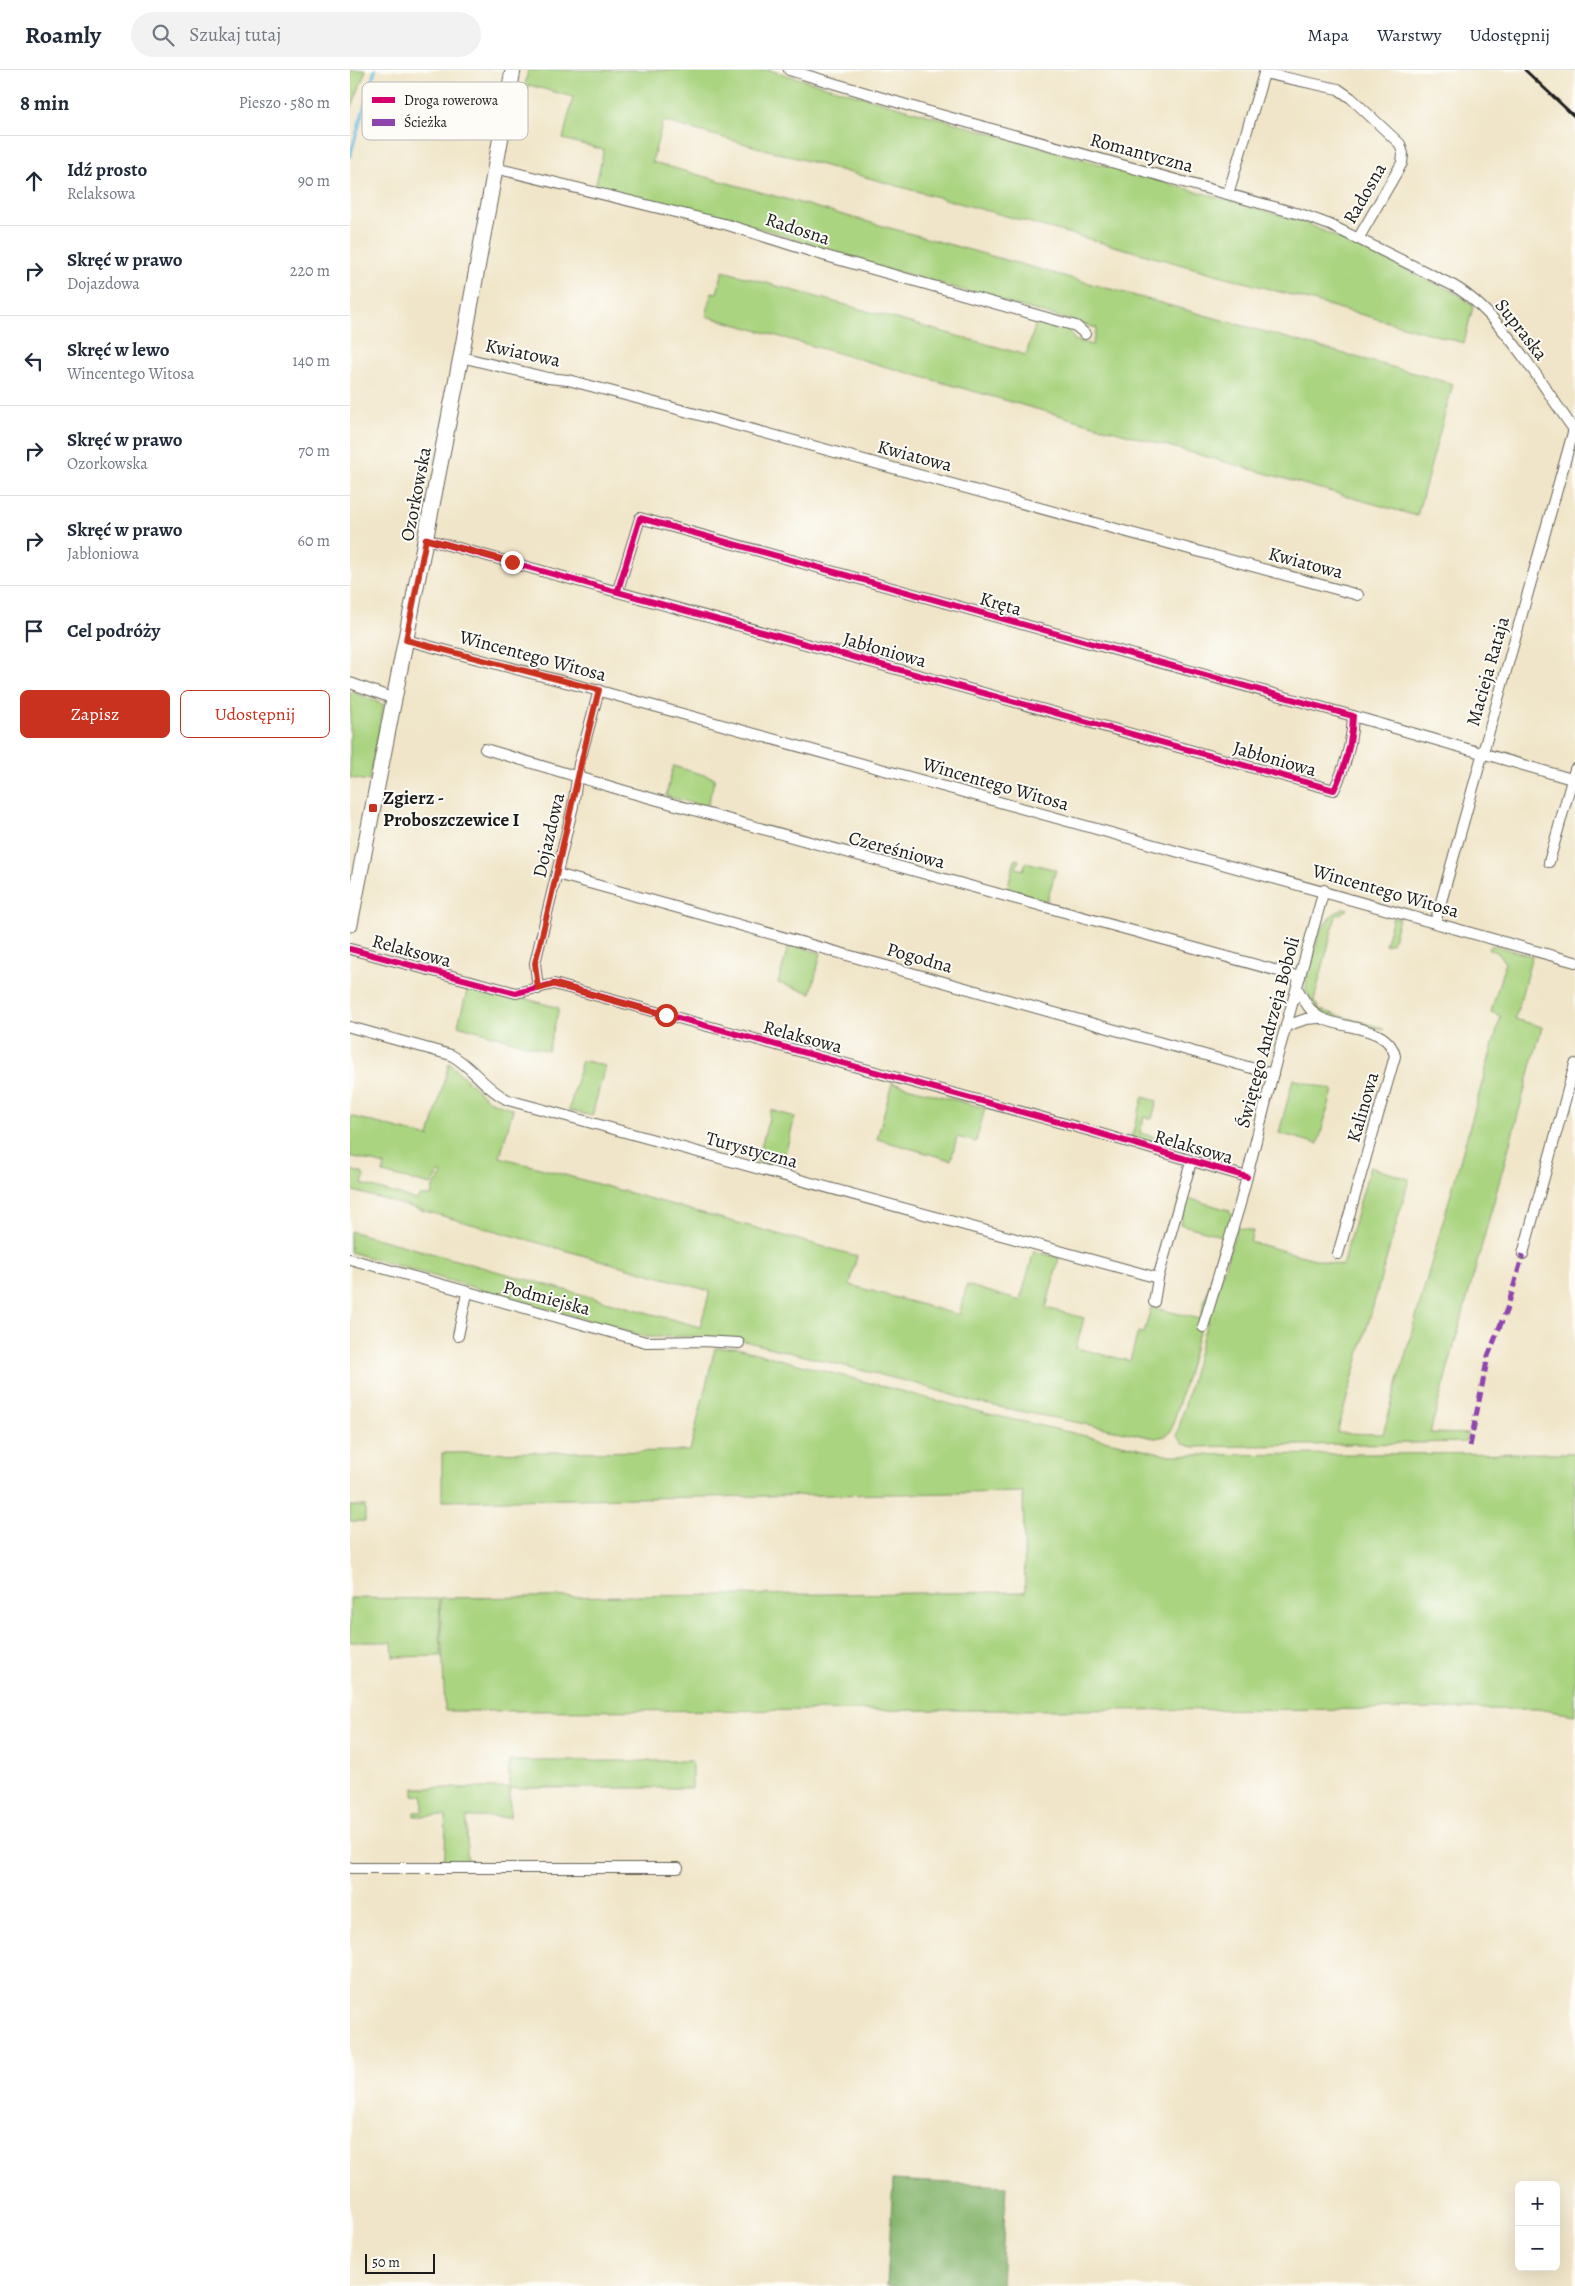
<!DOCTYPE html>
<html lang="pl">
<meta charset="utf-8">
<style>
:root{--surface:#fff;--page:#f2f2f3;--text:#1f2937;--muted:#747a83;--line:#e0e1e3;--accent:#c8321e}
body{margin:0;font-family:Alegreya,serif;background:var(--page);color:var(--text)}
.controls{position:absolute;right:15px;bottom:15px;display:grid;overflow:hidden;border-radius:8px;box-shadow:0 5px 20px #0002}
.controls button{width:45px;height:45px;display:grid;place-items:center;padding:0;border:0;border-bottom:1px solid var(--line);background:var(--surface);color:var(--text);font:25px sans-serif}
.scale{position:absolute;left:15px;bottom:12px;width:70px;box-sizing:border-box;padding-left:5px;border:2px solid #1c1c1c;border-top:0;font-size:14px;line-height:18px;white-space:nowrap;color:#1c1c1c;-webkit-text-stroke:4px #fdfcf7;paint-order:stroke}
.stop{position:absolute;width:15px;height:15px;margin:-11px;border:4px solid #c8321e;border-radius:50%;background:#fff}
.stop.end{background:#c8321e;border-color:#fff;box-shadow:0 1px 5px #0008}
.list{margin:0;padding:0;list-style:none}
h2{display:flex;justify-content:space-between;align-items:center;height:65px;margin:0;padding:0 20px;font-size:21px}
h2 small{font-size:16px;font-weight:400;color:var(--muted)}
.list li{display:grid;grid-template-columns:32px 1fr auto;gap:15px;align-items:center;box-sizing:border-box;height:90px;padding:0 20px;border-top:1px solid var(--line)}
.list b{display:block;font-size:19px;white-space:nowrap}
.list p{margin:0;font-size:16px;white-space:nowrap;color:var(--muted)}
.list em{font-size:16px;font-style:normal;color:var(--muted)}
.actions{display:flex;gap:10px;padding:15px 20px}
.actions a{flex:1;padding:11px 0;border:1px solid var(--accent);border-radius:8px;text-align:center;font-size:18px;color:var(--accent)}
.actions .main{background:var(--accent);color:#fff}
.icon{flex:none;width:28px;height:28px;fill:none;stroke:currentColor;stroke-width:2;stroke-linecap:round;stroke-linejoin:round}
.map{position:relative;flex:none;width:1225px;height:2216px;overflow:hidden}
header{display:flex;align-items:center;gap:30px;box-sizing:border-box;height:70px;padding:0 25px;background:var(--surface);border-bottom:1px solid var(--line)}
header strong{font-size:24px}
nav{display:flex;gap:28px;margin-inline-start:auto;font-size:18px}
.search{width:350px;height:45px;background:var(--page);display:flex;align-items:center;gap:12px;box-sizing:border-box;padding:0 18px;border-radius:28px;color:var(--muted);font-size:19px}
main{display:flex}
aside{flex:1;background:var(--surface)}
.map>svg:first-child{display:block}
.green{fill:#aad480;stroke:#63784e}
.forest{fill:#87b66e;stroke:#526945}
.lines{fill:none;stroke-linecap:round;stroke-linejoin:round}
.stream{stroke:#66bae2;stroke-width:3}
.minor-casing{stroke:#666258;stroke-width:12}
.primary-casing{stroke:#666258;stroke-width:17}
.minor{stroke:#fff;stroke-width:10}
.primary{stroke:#fff;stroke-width:15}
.rail{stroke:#1c1c1c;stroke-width:3}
.quiet{stroke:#8e44ad;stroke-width:5;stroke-dasharray:10 5;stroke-linecap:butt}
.cycleway-casing{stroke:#fdfcf7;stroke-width:9}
.cycleway{stroke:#d6006c;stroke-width:6}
.route{stroke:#c8321e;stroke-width:6}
.poi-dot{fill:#c8321e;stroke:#fdfcf7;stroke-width:2}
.labels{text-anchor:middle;stroke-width:4;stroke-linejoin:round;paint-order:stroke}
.street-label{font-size:19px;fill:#1c1c1c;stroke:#fdfcf7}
.poi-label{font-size:19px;font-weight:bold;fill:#1c1c1c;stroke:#fdfcf7;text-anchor:start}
.key{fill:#fdfcf7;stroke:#bab9b5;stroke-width:1}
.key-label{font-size:14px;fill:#1c1c1c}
</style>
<header>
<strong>Roamly</strong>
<div class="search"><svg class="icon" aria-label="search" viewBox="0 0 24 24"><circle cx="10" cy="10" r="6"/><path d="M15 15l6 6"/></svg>Szukaj tutaj</div>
<nav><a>Mapa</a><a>Warstwy</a><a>Udostępnij</a></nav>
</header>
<main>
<aside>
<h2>8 min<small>Pieszo · 580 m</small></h2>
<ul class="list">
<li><svg class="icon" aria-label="ahead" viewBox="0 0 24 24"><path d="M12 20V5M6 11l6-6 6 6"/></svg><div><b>Idź prosto</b><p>Relaksowa</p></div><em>90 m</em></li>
<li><svg class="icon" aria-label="right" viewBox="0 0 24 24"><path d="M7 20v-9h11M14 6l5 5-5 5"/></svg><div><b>Skręć w prawo</b><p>Dojazdowa</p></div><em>220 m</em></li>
<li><svg class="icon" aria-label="left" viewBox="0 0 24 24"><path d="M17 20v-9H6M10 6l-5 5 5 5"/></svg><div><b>Skręć w lewo</b><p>Wincentego Witosa</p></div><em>140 m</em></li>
<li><svg class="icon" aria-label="right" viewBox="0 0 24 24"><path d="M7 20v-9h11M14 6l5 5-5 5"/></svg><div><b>Skręć w prawo</b><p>Ozorkowska</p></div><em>70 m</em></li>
<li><svg class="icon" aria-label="right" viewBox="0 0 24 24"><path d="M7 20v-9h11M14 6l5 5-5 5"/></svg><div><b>Skręć w prawo</b><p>Jabłoniowa</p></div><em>60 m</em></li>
<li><svg class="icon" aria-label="arrive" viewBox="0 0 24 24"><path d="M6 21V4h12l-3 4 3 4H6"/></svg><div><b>Cel podróży</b></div></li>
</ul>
<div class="actions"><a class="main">Zapisz</a><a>Udostępnij</a></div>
</aside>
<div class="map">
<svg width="1225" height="2216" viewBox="0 0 1225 2216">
<rect width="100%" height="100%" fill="#fdfcf7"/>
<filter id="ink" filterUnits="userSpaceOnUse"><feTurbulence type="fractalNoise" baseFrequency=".02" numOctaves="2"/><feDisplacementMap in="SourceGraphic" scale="10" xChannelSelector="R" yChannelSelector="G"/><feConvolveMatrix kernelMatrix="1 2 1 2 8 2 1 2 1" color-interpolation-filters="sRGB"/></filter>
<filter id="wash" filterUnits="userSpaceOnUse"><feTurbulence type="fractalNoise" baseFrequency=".0096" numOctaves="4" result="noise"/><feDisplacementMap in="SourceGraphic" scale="20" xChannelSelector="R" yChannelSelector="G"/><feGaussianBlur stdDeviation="1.12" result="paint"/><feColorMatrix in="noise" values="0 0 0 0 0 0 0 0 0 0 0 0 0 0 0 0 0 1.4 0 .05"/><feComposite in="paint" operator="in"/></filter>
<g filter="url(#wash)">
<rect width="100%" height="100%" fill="#f0e5c8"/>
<g class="green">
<path d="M 0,0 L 16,0 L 0,42 Z"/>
<path d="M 178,0 L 419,0 L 954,152 L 1108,224 L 1123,236 L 1114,273 L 313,51 L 302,92 L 1103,314 L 1067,446 L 356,246 L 362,222 L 367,223 L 373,201 L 676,285 L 687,250 L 720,260 L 724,270 L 742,275 L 747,258 L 478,182 L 421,161 L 245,117 L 254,80 L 213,69 L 223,27 L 179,15 L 177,21 L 174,20 Z"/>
<path d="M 0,621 L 34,635 L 19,711 L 0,708 Z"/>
<path d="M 323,696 L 365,708 L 357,737 L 316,726 Z"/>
<path d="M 665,789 L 669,790 L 666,798 L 673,800 L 676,792 L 706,800 L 697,831 L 657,820 Z"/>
<path d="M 994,838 L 998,839 L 986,846 L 964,930 L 970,940 L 1033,958 L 1033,960 L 977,947 L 969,942 L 956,921 L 957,903 L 970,861 L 982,845 Z"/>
<path d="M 1043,847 L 1049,849 L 1042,873 L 1035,875 Z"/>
<path d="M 439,874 L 471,883 L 461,923 L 428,913 Z"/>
<path d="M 1141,875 L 1182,886 L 1165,949 L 1192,957 L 1080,1363 L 1118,1364 L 1116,1372 L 844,1377 L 833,1374 L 827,1365 L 853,1266 L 887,1157 L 903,1161 L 900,1172 L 992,1196 L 1020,1097 L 1059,1109 L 987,1363 L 1033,1364 L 1151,946 L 1141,942 L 1155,893 L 1147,882 L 1138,879 Z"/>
<path d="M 119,913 L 209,938 L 198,981 L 108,955 Z"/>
<path d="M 232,990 L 255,996 L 242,1046 L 219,1040 Z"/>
<path d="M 99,993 L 138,1030 L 163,1039 L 150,1087 L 507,1186 L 500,1215 L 609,1245 L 617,1215 L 670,1231 L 684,1181 L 709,1188 L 696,1238 L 734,1248 L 726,1278 L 780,1291 L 788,1262 L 794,1263 L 801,1237 L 850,1249 L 872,1166 L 830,1154 L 837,1128 L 879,1140 L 882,1146 L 821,1361 L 815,1366 L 805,1368 L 624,1332 L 571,1315 L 390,1270 L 351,1266 L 296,1267 L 0,1182 L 0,1161 L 350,1257 L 360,1221 L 0,1120 L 0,1100 L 12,1103 L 14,1107 L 12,1114 L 67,1130 L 69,1126 L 81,1126 L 83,1117 L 92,1105 L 91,1103 L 87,1104 L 87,1107 L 81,1115 L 33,1103 L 35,1095 L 0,1086 L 0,1046 L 79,1067 Z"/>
<path d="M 943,1009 L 983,1020 L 968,1074 L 929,1063 Z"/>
<path d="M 542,1013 L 635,1038 L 626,1072 L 607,1067 L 601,1090 L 527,1069 Z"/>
<path d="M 793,1027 L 807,1031 L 802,1049 L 794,1047 L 790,1063 L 811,1069 L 809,1076 L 781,1068 Z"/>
<path d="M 421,1040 L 445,1047 L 431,1099 L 407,1092 Z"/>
<path d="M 365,1278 L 387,1278 L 634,1343 L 820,1385 L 1225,1383 L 1225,1645 L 1188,1639 L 95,1641 L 90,1528 L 675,1522 L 673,1422 L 92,1431 L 92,1383 L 340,1381 Z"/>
<rect x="0" y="1436" width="15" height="15"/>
<path d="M 0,1528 L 89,1529 L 91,1586 L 43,1587 L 42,1572 L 0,1572 Z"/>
<path d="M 159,1691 L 342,1691 L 342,1718 L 160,1718 L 160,1747 L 117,1747 L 117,1788 L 126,1795 L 87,1795 L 95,1785 L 96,1746 L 64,1746 L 64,1742 L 73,1742 L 73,1726 L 64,1725 L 64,1718 L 159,1718 Z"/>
</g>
<path class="forest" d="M 543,2110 L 656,2116 L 651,2216 L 537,2216 Z"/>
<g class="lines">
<path class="stream" d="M 0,86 L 25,0"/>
</g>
</g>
<g filter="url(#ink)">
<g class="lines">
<defs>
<g id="minor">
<path d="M 439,0 L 580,42 L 953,145 L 980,155 L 1104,216 C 1152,244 1192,316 1225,361"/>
<path d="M 914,3 L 988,19 L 1001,28 L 1050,74 L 1053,84 L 1052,93 L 1008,169"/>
<path d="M 145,98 L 378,155 L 476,186 L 726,256 L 735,264"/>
<path d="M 878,124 L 915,0"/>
<path d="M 111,287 L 198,308 L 218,310 L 309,334 L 1008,525"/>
<path d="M 76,469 L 984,720 C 995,698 1002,671 1003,646 L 290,448 L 268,520"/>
<path d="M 56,570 L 257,623 L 1225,892"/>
<path d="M 0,613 L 45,629"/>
<path d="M 1003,646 L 1225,710"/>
<path d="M 135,679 L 275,721 L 950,907"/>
<path d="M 1199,792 L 1225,699"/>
<path d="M 207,804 L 923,1004"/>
<path d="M 1085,853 L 1224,359"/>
<path d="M 0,879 L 166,923 L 204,914 L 741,1061 L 897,1107"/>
<path d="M 947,918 C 953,928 960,943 971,948 C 995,960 1038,955 1045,986 L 988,1184"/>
<path d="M 188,919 L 185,893 L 223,736 L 229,694 L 249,620"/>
<path d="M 936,956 L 956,949 L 969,948"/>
<path d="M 0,957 L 101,985 C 123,997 135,1019 158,1030 L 808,1208"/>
<path d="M 1173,1184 L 1225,994"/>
<path d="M 0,1189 L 296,1272 L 351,1271 L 389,1273"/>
<path d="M 804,1232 L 808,1208 L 841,1092"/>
<path d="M 853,1257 L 890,1134 L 925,995 L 974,820"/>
<path d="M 108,1266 L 117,1223"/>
<path d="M 0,1798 L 328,1798"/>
</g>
<path id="primary" d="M 0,854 L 111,287 L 163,0"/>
</defs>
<use href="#minor" class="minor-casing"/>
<use href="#primary" class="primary-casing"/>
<use href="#minor" class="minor"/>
<use href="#primary" class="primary"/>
<path class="rail" d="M 1175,0 L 1225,47"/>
<path class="quiet" d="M 1120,1376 L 1138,1286 L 1158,1236 L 1173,1184"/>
<defs>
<g id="cycleway">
<path d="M 76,469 L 984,720 C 995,698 1002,671 1003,646 L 290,448 L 268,520"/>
<path d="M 0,879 L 166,923 L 204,914 L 741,1061 L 897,1107"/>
</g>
</defs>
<use href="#cycleway" class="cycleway-casing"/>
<use href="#cycleway" class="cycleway"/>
</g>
</g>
<g class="lines" filter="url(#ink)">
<path class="route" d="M 162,492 L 76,469 L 56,570 L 249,620 C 225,710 209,802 185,893 L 188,919 L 204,914 L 316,945"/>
</g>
<rect class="poi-dot" x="18" y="733" width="10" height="10" rx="2.5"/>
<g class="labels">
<g class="street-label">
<text transform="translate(792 82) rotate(15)" y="7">Romantyczna</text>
<text transform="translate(1014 123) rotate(-60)" y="7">Radosna</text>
<text transform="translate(448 158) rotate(18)" y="7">Radosna</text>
<text transform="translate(1172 259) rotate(52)" y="7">Supraska</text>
<text transform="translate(173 282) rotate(12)" y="7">Kwiatowa</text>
<text transform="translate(565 385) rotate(15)" y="7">Kwiatowa</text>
<text transform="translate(65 424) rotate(-79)" y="7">Ozorkowska</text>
<text transform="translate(956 492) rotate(15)" y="7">Kwiatowa</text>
<text transform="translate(651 533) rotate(16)" y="7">Kręta</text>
<text transform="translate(535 579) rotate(16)" y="7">Jabłoniowa</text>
<text transform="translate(183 585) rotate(15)" y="7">Wincentego Witosa</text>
<text transform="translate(1137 601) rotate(-74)" y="7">Macieja Rataja</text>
<text transform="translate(925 688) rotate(16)" y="7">Jabłoniowa</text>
<text transform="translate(646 713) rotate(16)" y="7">Wincentego Witosa</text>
<text transform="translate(198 765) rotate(-77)" y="7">Dojazdowa</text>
<text transform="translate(547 779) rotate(15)" y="7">Czereśniowa</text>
<text transform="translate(1036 820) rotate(16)" y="7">Wincentego Witosa</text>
<text transform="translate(62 880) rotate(15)" y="7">Relaksowa</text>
<text transform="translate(570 887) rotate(16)" y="7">Pogodna</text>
<text transform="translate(917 962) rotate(-75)" y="7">Świętego Andrzeja Boboli</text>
<text transform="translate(453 966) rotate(15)" y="7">Relaksowa</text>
<text transform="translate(1012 1037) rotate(-74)" y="7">Kalinowa</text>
<text transform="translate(844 1076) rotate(16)" y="7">Relaksowa</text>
<text transform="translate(402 1079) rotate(15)" y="7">Turystyczna</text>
<text transform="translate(197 1227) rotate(15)" y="7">Podmiejska</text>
</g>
<g class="poi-label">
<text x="33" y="734">Zgierz -<tspan x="33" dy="22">Proboszczewice I</tspan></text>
</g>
</g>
<rect x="12" y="12" width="166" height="58" rx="8" class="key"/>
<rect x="22" y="27" width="23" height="6" fill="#d6006c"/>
<rect x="22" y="49" width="23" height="7" fill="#8e44ad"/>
<g class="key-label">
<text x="54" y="35">Droga rowerowa</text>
<text x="54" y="57">Ścieżka</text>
</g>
</svg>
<div class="controls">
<button>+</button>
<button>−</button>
</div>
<div class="scale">50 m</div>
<div class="stop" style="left:316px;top:945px"></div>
<div class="stop end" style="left:162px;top:492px"></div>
</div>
</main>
